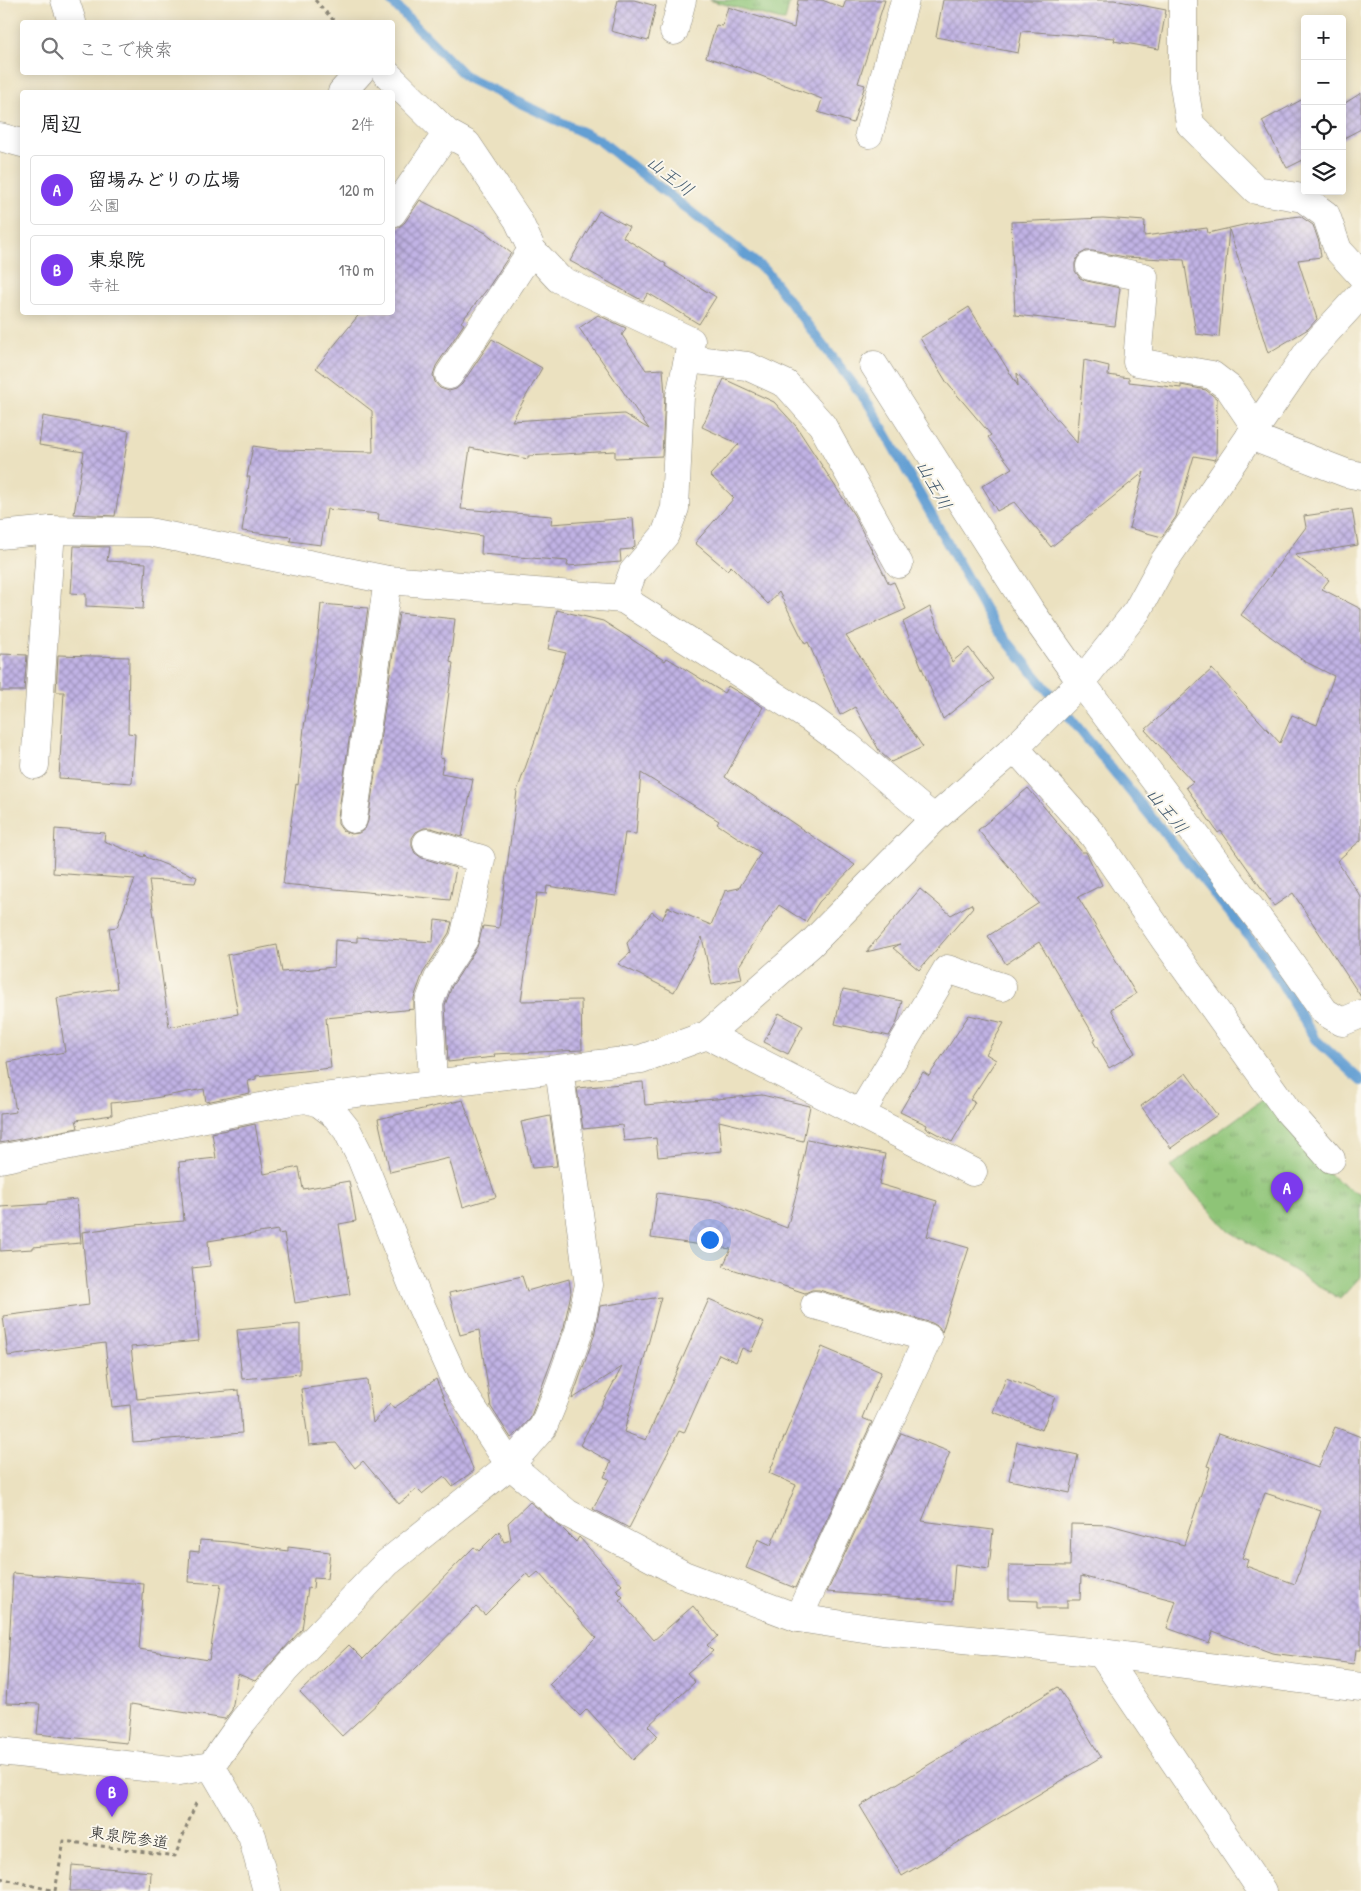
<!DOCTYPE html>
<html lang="ja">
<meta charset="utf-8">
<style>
:root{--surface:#fff;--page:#f6f6f6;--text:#202124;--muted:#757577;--line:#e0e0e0;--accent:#7c3aed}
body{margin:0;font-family:"Patrick Hand","Klee One",sans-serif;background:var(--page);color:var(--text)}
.controls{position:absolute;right:15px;top:15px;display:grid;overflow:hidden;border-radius:5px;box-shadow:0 2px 12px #0003}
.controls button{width:45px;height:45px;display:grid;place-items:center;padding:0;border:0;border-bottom:1px solid var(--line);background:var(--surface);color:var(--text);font:25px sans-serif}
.you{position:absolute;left:709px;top:1239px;width:18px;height:18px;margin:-12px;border:4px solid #fff;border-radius:50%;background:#1a73e8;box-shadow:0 0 0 8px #1a73e833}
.badge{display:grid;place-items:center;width:32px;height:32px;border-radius:50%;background:var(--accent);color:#fff;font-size:16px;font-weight:700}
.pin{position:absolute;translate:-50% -41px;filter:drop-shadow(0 1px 2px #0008)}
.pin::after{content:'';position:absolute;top:26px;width:18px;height:15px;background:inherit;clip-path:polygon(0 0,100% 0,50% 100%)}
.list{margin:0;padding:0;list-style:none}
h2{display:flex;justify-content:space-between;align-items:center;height:65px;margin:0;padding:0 20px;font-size:21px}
h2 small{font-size:16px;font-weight:400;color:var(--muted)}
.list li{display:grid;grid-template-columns:32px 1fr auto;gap:15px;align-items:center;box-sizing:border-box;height:70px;margin:0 10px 10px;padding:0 10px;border:1px solid var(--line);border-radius:5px}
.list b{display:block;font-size:19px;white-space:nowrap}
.list p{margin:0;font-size:16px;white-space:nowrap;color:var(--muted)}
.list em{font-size:16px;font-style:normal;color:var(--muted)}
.icon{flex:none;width:28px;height:28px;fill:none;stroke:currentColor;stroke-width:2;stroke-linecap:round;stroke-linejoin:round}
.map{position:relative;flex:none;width:1361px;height:1891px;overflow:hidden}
.search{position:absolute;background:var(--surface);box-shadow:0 2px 12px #0003;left:20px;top:20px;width:375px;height:55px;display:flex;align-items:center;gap:12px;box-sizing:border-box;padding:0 18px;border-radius:5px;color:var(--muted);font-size:19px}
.panel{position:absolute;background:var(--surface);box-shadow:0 2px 12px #0003;left:20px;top:90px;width:375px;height:225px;border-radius:5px}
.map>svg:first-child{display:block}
.park{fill:url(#park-tufts);stroke:#5c7851}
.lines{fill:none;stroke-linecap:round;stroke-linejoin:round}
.stream{stroke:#639fd3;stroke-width:10}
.building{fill:url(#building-cross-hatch);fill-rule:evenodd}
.minor-casing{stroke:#8b8676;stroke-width:29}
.path{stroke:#8b8676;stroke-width:3;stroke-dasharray:4 4;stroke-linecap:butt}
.minor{stroke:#fff;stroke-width:28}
.labels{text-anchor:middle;stroke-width:4;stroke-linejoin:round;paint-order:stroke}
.street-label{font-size:16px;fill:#2b2b2b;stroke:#fbf7ec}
.water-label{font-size:18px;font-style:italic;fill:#41596e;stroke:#fbf7ec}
</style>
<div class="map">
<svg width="1361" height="1891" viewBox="0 0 1361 1891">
<defs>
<pattern id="park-tufts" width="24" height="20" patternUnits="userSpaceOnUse" patternTransform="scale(1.25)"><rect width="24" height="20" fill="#8ec477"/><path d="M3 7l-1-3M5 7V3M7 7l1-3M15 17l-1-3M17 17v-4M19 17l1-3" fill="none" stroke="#749f62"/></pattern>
<pattern id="building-cross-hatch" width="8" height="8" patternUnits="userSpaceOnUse" patternTransform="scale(1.25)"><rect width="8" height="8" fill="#c1b3e5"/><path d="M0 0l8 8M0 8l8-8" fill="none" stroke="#9d92ba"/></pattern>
</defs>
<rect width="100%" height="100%" fill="#fbf7ec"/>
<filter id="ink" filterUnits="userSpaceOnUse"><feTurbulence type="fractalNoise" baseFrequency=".02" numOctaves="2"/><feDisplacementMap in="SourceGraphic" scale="10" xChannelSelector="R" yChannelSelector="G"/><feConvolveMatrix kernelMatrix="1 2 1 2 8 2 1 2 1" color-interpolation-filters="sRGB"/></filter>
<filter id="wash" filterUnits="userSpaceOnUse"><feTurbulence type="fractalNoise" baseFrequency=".0096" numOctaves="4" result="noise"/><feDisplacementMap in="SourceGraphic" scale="20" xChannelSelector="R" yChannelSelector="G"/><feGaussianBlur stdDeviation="1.12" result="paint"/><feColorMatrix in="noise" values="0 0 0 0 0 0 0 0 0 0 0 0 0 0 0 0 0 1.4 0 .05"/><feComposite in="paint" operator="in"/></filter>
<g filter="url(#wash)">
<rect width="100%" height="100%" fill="#ebe1c0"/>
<g class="park">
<path d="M 709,0 L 790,0 L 785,21 Z"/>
<path d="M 1267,1096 C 1294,1132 1319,1176 1361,1195 L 1361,1276 L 1340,1299 L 1229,1231 L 1170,1167 Z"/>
</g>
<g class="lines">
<path class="stream" d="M 390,0 L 467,78 L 599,140 L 766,271 L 870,406 L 993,624 L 1266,957 L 1315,1039 L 1361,1081"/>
</g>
<g id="blocks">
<g class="building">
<path d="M 618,0 L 634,0 L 656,6 L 648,41 L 611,31 Z"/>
<path d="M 798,0 L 822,0 L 843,8 L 846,0 L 885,0 L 858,83 L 865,85 L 853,123 L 818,112 L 822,99 L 743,69 L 706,57 L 716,25 L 722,26 L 728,7 L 794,28 Z"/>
<path d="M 943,0 L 1114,0 L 1166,10 L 1159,49 L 1114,41 L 1115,38 L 1022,31 L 1018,53 L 936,37 Z"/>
<path d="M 1361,93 L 1361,129 L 1342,139 L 1342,105 Z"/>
<path d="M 1305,98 L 1305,159 L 1287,168 L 1262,121 Z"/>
<path d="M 420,200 L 486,233 L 511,253 L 488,288 L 461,322 L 464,324 L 436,366 L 433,375 L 435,382 L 440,388 L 449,391 L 456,389 L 462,384 L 492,339 L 542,368 L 512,421 L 624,414 L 649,429 L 579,328 L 598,315 L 626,328 L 622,335 L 646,370 L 663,369 L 665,394 L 662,456 L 615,458 L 615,451 L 528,456 L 528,459 L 470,448 L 461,509 L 552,516 L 551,524 L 633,518 L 635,546 L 632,549 L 620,550 L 621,562 L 567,566 L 568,561 L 481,554 L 482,536 L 378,520 L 379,514 L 327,509 L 321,545 L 290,541 L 291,537 L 242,531 L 250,477 L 247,477 L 253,446 L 280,450 L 373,452 L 372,411 L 316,368 L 361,312 L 392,312 L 392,228 L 399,227 L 405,222 Z"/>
<path d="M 599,211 L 629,227 L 623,237 L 666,264 L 665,266 L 716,297 L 699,324 L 648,293 L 643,301 L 570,261 Z"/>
<path d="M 1300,216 L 1313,225 L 1319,242 L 1321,257 L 1298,260 L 1317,319 L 1308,329 L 1268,353 L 1229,229 L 1219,337 L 1196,334 L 1184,260 L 1125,257 L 1093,251 L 1086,251 L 1079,255 L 1075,263 L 1075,271 L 1080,278 L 1087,281 L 1120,288 L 1115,326 L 1015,315 L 1011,222 L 1103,218 L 1145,221 L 1144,236 L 1207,228 L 1208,233 L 1261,221 Z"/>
<path d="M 969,307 L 1018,386 L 1017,373 L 1077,443 L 1084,360 L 1109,366 L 1108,375 L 1129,378 L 1129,382 L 1181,388 L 1181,385 L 1206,390 L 1217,399 L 1216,458 L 1215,460 L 1194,456 L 1176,517 L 1162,537 L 1129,528 L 1144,472 L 1051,547 L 1014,502 L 997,511 L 982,486 L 1012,468 L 988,437 L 991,435 L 947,383 L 920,338 Z"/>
<path d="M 724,379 L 774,402 L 796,426 L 854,515 L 889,584 L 894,582 L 906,609 L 846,636 L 923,747 L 891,762 L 880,752 L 855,707 L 840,715 L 808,642 L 805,644 L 779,592 L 768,604 L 731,566 L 727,570 L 695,543 L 734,498 L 710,475 L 739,444 L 702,427 Z"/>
<path d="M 43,416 L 129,431 L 115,516 L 74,514 L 84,452 L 39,445 Z"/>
<path d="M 1352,509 L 1358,545 L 1295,555 L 1329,580 L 1322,589 L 1361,609 L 1361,840 L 1337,861 L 1361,897 L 1361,997 L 1293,893 L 1274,906 L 1221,831 L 1218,833 L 1186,787 L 1193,782 L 1145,730 L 1212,669 L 1280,743 L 1292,715 L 1317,725 L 1334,676 L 1304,661 L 1241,615 L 1306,527 L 1304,516 Z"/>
<path d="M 74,546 L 109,547 L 107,561 L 146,563 L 143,609 L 86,606 L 86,594 L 71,593 Z"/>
<path d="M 321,604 L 368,608 L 338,817 L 338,824 L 343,831 L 351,834 L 359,833 L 365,829 L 368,821 L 399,613 L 455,619 L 450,662 L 453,663 L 440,758 L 444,759 L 441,773 L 473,779 L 462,837 L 431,828 L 424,828 L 416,832 L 412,838 L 412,846 L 415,853 L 422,858 L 456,868 L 450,900 L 283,884 L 296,784 L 298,785 L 304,727 L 317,647 Z"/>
<path d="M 930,607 L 952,662 L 969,648 L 993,679 L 943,719 L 903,622 Z"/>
<path d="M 557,610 L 603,621 L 665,661 L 667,658 L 724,693 L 728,686 L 763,707 L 725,777 L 855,865 L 819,902 L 806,922 L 779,905 L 739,966 L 742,979 L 712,985 L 702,937 L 674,992 L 618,964 L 630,953 L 627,943 L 652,912 L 662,920 L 668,907 L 711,925 L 725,891 L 739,888 L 761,853 L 717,824 L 719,821 L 641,773 L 636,834 L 625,833 L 616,896 L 547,886 L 546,894 L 537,893 L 521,1001 L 581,1000 L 582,1050 L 494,1054 L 495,1057 L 448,1062 L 445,1005 L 452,986 L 477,947 L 483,926 L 499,928 L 517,791 L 566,653 L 548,649 Z"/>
<path d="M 0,654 L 27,655 L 24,691 L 0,691 Z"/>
<path d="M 58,655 L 129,657 L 128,733 L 135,734 L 132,783 L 59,778 L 64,692 L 56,692 Z"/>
<path d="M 1028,788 L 1082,852 L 1086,852 L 1102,885 L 1078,897 L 1136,994 L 1111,1009 L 1135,1053 L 1109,1068 L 1093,1041 L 1096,1039 L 1039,942 L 1006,964 L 988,936 L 1039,903 L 978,830 Z"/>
<path d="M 55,829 L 105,833 L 104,841 L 144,857 L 145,854 L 146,857 L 197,877 L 195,883 L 149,880 L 169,1027 L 238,1014 L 227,955 L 277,945 L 282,972 L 334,967 L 335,940 L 357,942 L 357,937 L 433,942 L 435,920 L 452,922 L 449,933 L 423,973 L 414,998 L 414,1009 L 326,1018 L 331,1068 L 256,1076 L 256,1079 L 248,1081 L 250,1093 L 206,1102 L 204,1089 L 149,1099 L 111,1103 L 112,1115 L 76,1120 L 78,1128 L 0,1143 L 0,1114 L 16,1112 L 8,1062 L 65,1052 L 57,998 L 117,988 L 109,928 L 117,927 L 135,879 L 53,873 Z"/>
<path d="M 920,889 L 951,915 L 971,904 L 973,907 L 919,970 L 893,948 L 900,944 L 866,952 Z"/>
<path d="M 843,989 L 902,1001 L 897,1022 L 889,1036 L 835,1024 Z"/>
<path d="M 779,1013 L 803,1026 L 788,1054 L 764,1042 Z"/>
<path d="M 969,1015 L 1004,1023 L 986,1054 L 996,1060 L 970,1100 L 975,1102 L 952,1142 L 926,1128 L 927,1125 L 900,1112 L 923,1072 L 929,1076 Z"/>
<path d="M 1186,1073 L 1217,1115 L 1171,1148 L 1141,1106 Z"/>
<path d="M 643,1082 L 645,1105 L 762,1095 L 810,1106 L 803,1141 L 719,1121 L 722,1151 L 658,1157 L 656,1138 L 624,1141 L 622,1125 L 583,1129 L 577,1088 Z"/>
<path d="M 463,1100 L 496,1197 L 463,1207 L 449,1158 L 390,1172 L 378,1119 Z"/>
<path d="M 550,1116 L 557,1166 L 532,1168 L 521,1122 Z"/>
<path d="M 255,1124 L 264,1174 L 299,1167 L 303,1189 L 349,1181 L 356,1221 L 339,1224 L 350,1294 L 295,1303 L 284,1233 L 278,1234 L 278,1230 L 208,1241 L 210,1266 L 192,1268 L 199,1341 L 131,1347 L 137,1399 L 239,1390 L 242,1433 L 133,1442 L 130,1405 L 112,1407 L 105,1343 L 8,1356 L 3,1316 L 89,1305 L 82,1232 L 135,1225 L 184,1221 L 179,1162 L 216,1158 L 212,1133 Z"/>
<path d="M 807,1139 L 885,1154 L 879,1184 L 937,1201 L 927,1236 L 969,1248 L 942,1332 L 939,1327 L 932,1323 L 819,1290 L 812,1290 L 805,1293 L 723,1266 L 731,1249 L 651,1238 L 657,1193 L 720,1202 L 787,1228 L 798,1187 Z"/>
<path d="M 77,1199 L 81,1243 L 33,1247 L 33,1249 L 0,1251 L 0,1207 L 47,1204 L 47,1202 Z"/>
<path d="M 522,1276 L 527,1291 L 569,1279 L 571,1293 L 564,1327 L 530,1419 L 516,1434 L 511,1438 L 491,1407 L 479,1330 L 460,1335 L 449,1293 Z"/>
<path d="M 661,1297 L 624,1432 L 646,1440 L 709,1299 L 764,1323 L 751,1352 L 742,1348 L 736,1362 L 719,1354 L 684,1433 L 679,1431 L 629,1528 L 593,1509 L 609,1479 L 604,1477 L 611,1462 L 580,1445 L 622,1367 L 572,1399 L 594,1336 L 600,1306 Z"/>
<path d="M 300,1324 L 300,1374 L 242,1379 L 237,1330 Z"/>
<path d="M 822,1347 L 881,1372 L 862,1418 L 872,1422 L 795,1588 L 746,1568 L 758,1539 L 771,1545 L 796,1485 L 769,1473 Z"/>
<path d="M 1006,1378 L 1055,1397 L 1042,1430 L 993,1412 Z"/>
<path d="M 436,1379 L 474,1471 L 452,1486 L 444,1476 L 422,1494 L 417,1489 L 399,1504 L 363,1461 L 355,1468 L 336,1443 L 309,1445 L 301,1389 L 367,1380 L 373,1423 L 390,1403 L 394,1408 Z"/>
<path d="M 1335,1427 L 1361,1437 L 1361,1650 L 1356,1650 L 1354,1664 L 1272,1653 L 1213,1631 L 1209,1643 L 1167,1628 L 1176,1601 L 1081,1576 L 1080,1600 L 1067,1600 L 1067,1608 L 1038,1608 L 1038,1601 L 1009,1600 L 1009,1565 L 1070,1566 L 1071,1524 L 1110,1525 L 1184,1545 L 1210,1467 L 1207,1466 L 1219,1433 L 1318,1468 ZM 1265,1493 L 1321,1511 L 1295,1584 L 1246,1566 L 1248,1560 L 1242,1558 Z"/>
<path d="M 901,1433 L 950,1452 L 922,1521 L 993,1530 L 989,1569 L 955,1564 L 952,1602 L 827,1592 Z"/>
<path d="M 1017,1442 L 1078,1455 L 1070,1493 L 1009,1480 Z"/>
<path d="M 530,1502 L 562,1528 L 576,1542 L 579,1537 L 580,1538 L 622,1585 L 616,1590 L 623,1597 L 619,1600 L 654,1640 L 693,1606 L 718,1636 L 707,1645 L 713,1651 L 687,1673 L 695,1682 L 648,1726 L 658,1736 L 633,1760 L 587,1709 L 580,1716 L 549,1684 L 596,1638 L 538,1572 L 531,1578 L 526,1574 L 485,1615 L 476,1607 L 416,1668 L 342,1736 L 300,1692 L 349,1645 L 363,1659 L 474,1547 L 479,1551 L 499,1531 L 504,1542 L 511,1540 L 508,1523 Z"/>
<path d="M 200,1540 L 229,1542 L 288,1551 L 288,1547 L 330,1552 L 327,1579 L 314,1578 L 313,1589 L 308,1588 L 302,1629 L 255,1681 L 238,1674 L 232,1710 L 225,1719 L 131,1704 L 127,1743 L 37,1734 L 40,1704 L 6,1703 L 13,1573 L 144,1584 L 139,1649 L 209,1660 L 221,1584 L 188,1582 L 190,1551 L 199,1552 Z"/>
<path d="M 1058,1687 L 1101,1757 L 902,1876 L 860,1806 Z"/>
<path d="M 72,1865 L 151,1872 L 150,1891 L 70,1891 Z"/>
</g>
</g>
</g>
<g filter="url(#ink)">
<use href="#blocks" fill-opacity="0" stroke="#8b8676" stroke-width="1"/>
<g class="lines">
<defs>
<g id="minor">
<path d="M 65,0 L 72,22"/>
<path d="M 1183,0 L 1183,80 L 1190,124 L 1256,190 L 1303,198 L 1326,215 L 1338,250 L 1361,275"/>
<path d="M 674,31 L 682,0"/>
<path d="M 385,72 L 447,133 L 467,144 L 518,220 L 532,250 L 559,279 L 691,341 L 688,359 L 747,366 L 786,384 L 822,425 L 899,564"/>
<path d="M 342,92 L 360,72"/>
<path d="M 869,134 L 905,0"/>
<path d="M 0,137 L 22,143"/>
<path d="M 392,213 L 447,133"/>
<path d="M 1090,266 L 1144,277 L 1137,362 L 1212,375 L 1229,388 L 1256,428"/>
<path d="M 874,365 L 1030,610 L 1081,682 L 1276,942 L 1325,1012 L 1342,1022 L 1361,1014"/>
<path d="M 449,375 L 532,250"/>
<path d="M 1250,436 L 1346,473 L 1361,476"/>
<path d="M 0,535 L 51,530 L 149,532 L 388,580 L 623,599 L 810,718 L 848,746 L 934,819"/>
<path d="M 623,599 L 633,572 L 665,535 L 675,508 L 680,396 L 688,359"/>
<path d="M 1015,748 L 1093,835 L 1165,940 L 1287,1110 L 1331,1159"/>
<path d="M 35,765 L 51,530"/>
<path d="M 353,819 L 388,580"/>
<path d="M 427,843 L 481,859 L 464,939 L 438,979 L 429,1003 L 433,1083"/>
<path d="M 707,1035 L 973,1172"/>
<path d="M 306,1099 L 641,1059 L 707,1035 L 811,944 L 934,819 L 1015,748 L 1081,682 L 1137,611 L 1163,563 L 1308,352 L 1361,294"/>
<path d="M 861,1113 L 947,969 L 1002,987"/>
<path d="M 0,1159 L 291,1101 L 306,1099 L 319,1103 L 336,1116 L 347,1130 L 361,1158 L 418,1299 L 456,1383 L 510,1465 L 567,1513 L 684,1575 L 798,1618 L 883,1631 L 1101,1653 L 1361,1687"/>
<path d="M 798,1618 L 928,1338 L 815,1305"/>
<path d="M 1101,1653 L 1262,1891"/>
<path d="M 0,1751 L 180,1771 L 211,1766"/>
<path d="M 267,1891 L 252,1836 L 211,1766 L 243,1721 L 285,1670 L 387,1563 L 510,1465 L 543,1427 L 557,1393 L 579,1331 L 589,1285 L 559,1069"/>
</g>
</defs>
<use href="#minor" class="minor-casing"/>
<g class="path">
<path d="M 315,0 L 335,22"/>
<path d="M 0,1878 L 55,1891"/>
<path d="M 55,1891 L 64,1841 L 175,1856 L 196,1803"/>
</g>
<use href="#minor" class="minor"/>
</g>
</g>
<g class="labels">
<g class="street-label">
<text transform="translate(129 1837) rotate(8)" y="6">東泉院参道</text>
</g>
<g class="water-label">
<text transform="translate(670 176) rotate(38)" y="6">山王川</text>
<text transform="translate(934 485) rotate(61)" y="6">山王川</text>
<text transform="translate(1167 811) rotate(51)" y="6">山王川</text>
</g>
</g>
</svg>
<div class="controls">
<button>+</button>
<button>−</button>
<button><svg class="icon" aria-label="locate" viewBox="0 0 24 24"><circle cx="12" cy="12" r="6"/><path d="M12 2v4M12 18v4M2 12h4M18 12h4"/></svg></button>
<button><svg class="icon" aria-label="layers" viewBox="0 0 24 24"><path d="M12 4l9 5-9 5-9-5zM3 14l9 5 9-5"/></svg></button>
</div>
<div class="you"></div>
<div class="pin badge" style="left:1287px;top:1213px">A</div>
<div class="pin badge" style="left:112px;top:1817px">B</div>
<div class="search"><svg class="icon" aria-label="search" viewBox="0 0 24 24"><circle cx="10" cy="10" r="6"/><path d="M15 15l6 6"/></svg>ここで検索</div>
<section class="panel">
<h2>周辺<small>2件</small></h2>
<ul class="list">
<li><span class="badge">A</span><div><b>留場みどりの広場</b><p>公園</p></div><em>120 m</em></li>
<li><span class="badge">B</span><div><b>東泉院</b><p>寺社</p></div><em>170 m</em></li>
</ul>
</section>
</div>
